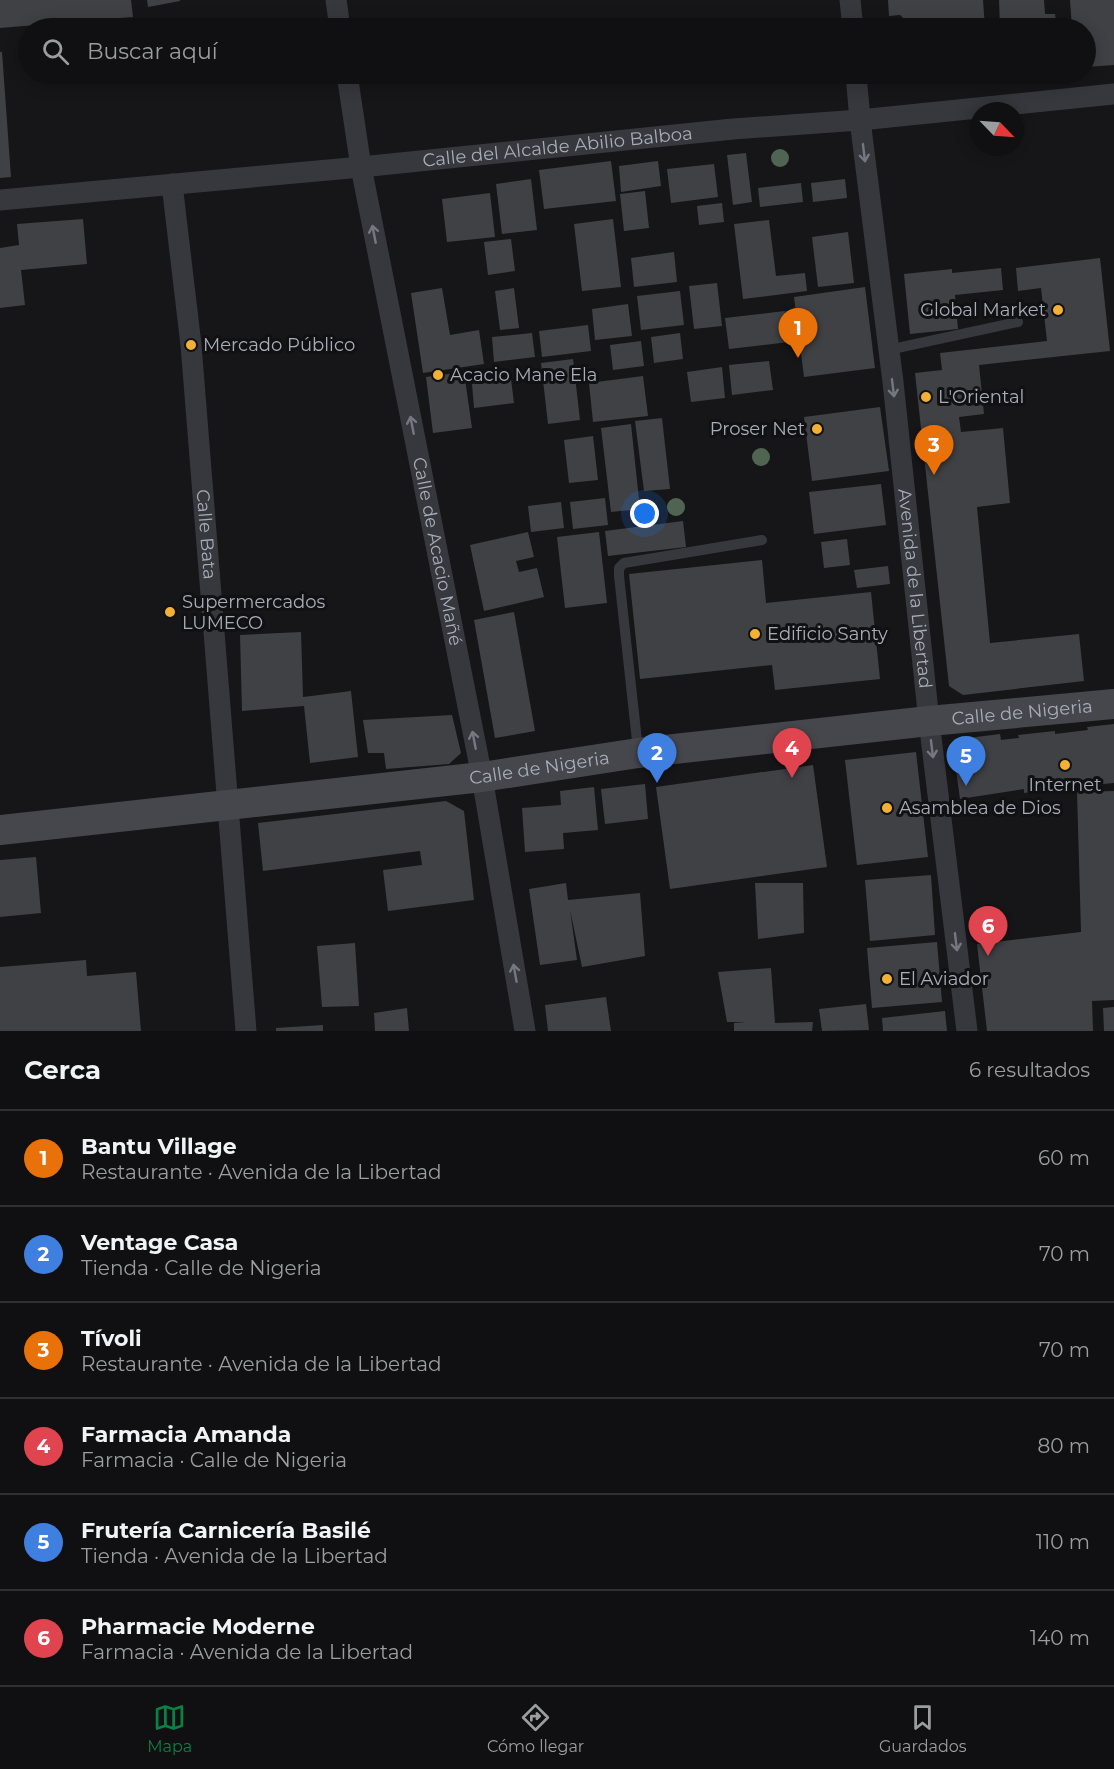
<!DOCTYPE html>
<html lang="es">
<meta charset="utf-8">
<style>
:root{--surface:#101012;--page:#1e1e20;--text:#f1f3f6;--muted:#9c9d9f;--line:#303032;--accent:#0b8043}
body{margin:0;font-family:Montserrat,sans-serif;background:var(--page);color:var(--text)}
.compass{position:absolute;left:970px;top:102px;width:54px;height:54px;border-radius:50%;background:var(--surface);box-shadow:0 3px 15px #0003;rotate:115deg}
.you{position:absolute;left:645px;top:514px;width:21px;height:21px;margin:-15px;border:4px solid #fff;border-radius:50%;background:#1a73e8;box-shadow:0 0 0 9px #1a73e833}
.badge{display:grid;place-items:center;width:39px;height:39px;border-radius:50%;background:var(--accent);color:#fff;font-size:20px;font-weight:700}
.pin{position:absolute;translate:-50% -50px;filter:drop-shadow(0 2px 3px #0008)}
.pin::after{content:'';position:absolute;top:32px;width:21px;height:18px;background:inherit;clip-path:polygon(0 0,100% 0,50% 100%)}
.list{margin:0;padding:0;list-style:none}
h2{display:flex;justify-content:space-between;align-items:center;height:78px;margin:0;padding:0 24px;font-size:26px}
h2 small{font-size:20px;font-weight:400;color:var(--muted)}
.list li{display:grid;grid-template-columns:39px 1fr auto;gap:18px;align-items:center;box-sizing:border-box;height:96px;padding:0 24px;border-top:2px solid var(--line)}
.list b{display:block;font-size:22px;white-space:nowrap}
.list p{margin:0;font-size:20px;white-space:nowrap;color:var(--muted)}
.list em{font-size:20px;font-style:normal;color:var(--muted)}
.icon{flex:none;width:33px;height:33px;fill:none;stroke:currentColor;stroke-width:2;stroke-linecap:round;stroke-linejoin:round}
.map{position:relative;flex:none;width:1114px;height:1031px;overflow:hidden}
.search{position:absolute;background:var(--surface);box-shadow:0 3px 15px #0003;left:18px;right:18px;top:18px;height:66px;display:flex;align-items:center;gap:15px;box-sizing:border-box;padding:0 21px;border-radius:33px;color:var(--muted);font-size:22px}
.sheet{height:654px;background:var(--surface)}
nav{display:flex;justify-content:space-around;align-items:center;box-sizing:border-box;height:84px;border-top:2px solid var(--line);background:var(--surface);font-size:16px;color:var(--muted)}
nav a{display:grid;justify-items:center;gap:3px}
nav .on{color:var(--accent)}
.map>svg:first-child{display:block}
.building{fill:#404145}
.lines{fill:none;stroke-linecap:round;stroke-linejoin:round}
.lane{stroke:#37383d;stroke-width:10}
.street{stroke:#37383d;stroke-width:21}
.secondary{stroke:#45474d;stroke-width:30}
.tree{fill:#506452}
.oneway{stroke:#757881}
.poi-dot{fill:#f2b134;stroke:#111113;stroke-width:2}
.labels{text-anchor:middle;stroke-width:6;stroke-linejoin:round;paint-order:stroke}
.street-label{font-size:18px;fill:#a8adb8;stroke:#111113}
.poi-label{font-size:18px;fill:#a8adb8;stroke:#111113;text-anchor:start}
</style>
<div class="map">
<svg width="1114" height="1031" viewBox="0 0 1114 1031">
<rect width="100%" height="100%" fill="#161618"/>
<g class="building">
<path d="M 0,0 L 131,0 L 133,17 L 0,28 Z"/>
<path d="M 147,0 L 180,0 L 180,1 L 148,7 Z"/>
<path d="M 888,0 L 983,0 L 985,28 L 914,28 L 900,15 L 889,16 Z"/>
<path d="M 999,0 L 1044,0 L 1045,14 L 1055,14 L 1057,28 L 1000,28 Z"/>
<path d="M 1070,0 L 1114,0 L 1114,65 L 1086,67 L 1086,28 L 1072,28 Z"/>
<path d="M 0,52 L 2,52 L 11,177 L 0,178 Z"/>
<path d="M 746,153 L 752,202 L 733,205 L 727,155 Z"/>
<path d="M 611,161 L 616,201 L 544,209 L 539,170 Z"/>
<path d="M 658,161 L 661,186 L 621,192 L 619,166 Z"/>
<path d="M 714,164 L 718,197 L 671,203 L 667,169 Z"/>
<path d="M 531,179 L 537,230 L 502,234 L 496,184 Z"/>
<path d="M 845,179 L 847,198 L 813,202 L 811,183 Z"/>
<path d="M 801,183 L 803,202 L 760,207 L 758,188 Z"/>
<path d="M 645,191 L 649,228 L 624,231 L 620,194 Z"/>
<path d="M 490,193 L 495,237 L 447,242 L 442,199 Z"/>
<path d="M 722,203 L 724,222 L 699,225 L 697,206 Z"/>
<path d="M 83,219 L 87,264 L 21,270 L 25,305 L 0,308 L 0,248 L 19,245 L 17,224 Z"/>
<path d="M 613,219 L 621,287 L 582,291 L 574,224 Z"/>
<path d="M 769,220 L 776,276 L 805,273 L 807,291 L 743,299 L 734,224 Z"/>
<path d="M 848,232 L 854,283 L 818,287 L 812,237 Z"/>
<path d="M 511,239 L 515,271 L 488,275 L 484,242 Z"/>
<path d="M 674,252 L 677,282 L 634,287 L 631,258 Z"/>
<path d="M 1100,258 L 1110,351 L 979,365 L 984,414 L 959,417 L 961,432 L 1003,428 L 1010,503 L 977,507 L 990,643 L 1079,634 L 1084,681 L 963,695 L 949,686 L 915,373 L 942,370 L 940,353 L 1047,341 L 1041,288 L 1018,291 L 1016,268 Z"/>
<path d="M 1001,268 L 1003,290 L 955,295 L 958,329 L 910,334 L 904,274 L 952,269 L 952,273 Z"/>
<path d="M 717,283 L 722,326 L 694,329 L 689,286 Z"/>
<path d="M 865,287 L 875,368 L 804,377 L 794,297 Z"/>
<path d="M 442,288 L 450,335 L 479,330 L 484,364 L 423,373 L 411,293 Z"/>
<path d="M 514,288 L 519,328 L 500,330 L 495,291 Z"/>
<path d="M 680,291 L 684,325 L 641,330 L 637,296 Z"/>
<path d="M 628,304 L 632,336 L 595,340 L 592,309 Z"/>
<path d="M 785,311 L 789,342 L 729,349 L 725,318 Z"/>
<path d="M 588,325 L 591,351 L 542,357 L 539,331 Z"/>
<path d="M 532,333 L 535,357 L 494,362 L 492,337 Z"/>
<path d="M 680,333 L 683,359 L 654,363 L 651,337 Z"/>
<path d="M 641,341 L 644,366 L 613,370 L 610,345 Z"/>
<path d="M 573,359 L 580,420 L 548,424 L 541,363 Z"/>
<path d="M 769,361 L 773,390 L 732,395 L 729,365 Z"/>
<path d="M 722,367 L 725,398 L 691,402 L 687,372 Z"/>
<path d="M 464,372 L 472,428 L 433,433 L 426,377 Z"/>
<path d="M 643,376 L 648,416 L 593,422 L 589,383 Z"/>
<path d="M 511,379 L 514,403 L 474,408 L 472,384 Z"/>
<path d="M 880,407 L 889,471 L 812,481 L 804,417 Z"/>
<path d="M 662,418 L 670,489 L 644,491 L 635,421 Z"/>
<path d="M 631,424 L 640,509 L 611,512 L 601,428 Z"/>
<path d="M 593,436 L 598,480 L 569,483 L 564,440 Z"/>
<path d="M 881,484 L 886,525 L 814,534 L 809,492 Z"/>
<path d="M 605,498 L 608,525 L 573,529 L 570,502 Z"/>
<path d="M 561,502 L 564,528 L 531,532 L 528,506 Z"/>
<path d="M 683,521 L 686,547 L 608,556 L 605,531 Z"/>
<path d="M 528,532 L 534,557 L 516,561 L 519,572 L 537,568 L 544,597 L 484,611 L 470,545 Z"/>
<path d="M 599,532 L 607,603 L 565,608 L 557,537 Z"/>
<path d="M 847,539 L 850,565 L 824,568 L 821,542 Z"/>
<path d="M 762,560 L 766,603 L 871,592 L 880,679 L 775,690 L 772,665 L 640,679 L 629,574 Z"/>
<path d="M 888,566 L 890,584 L 857,588 L 854,570 Z"/>
<path d="M 514,612 L 535,731 L 495,738 L 474,620 Z"/>
<path d="M 301,632 L 303,697 L 351,691 L 358,757 L 310,763 L 304,706 L 242,711 L 240,635 Z"/>
<path d="M 452,715 L 461,753 L 449,764 L 386,769 L 384,753 L 368,753 L 363,720 Z"/>
<path d="M 1114,724 L 1114,783 L 1093,785 L 1093,781 L 1060,785 L 1060,788 L 1024,793 L 1024,789 L 960,799 L 954,755 L 968,738 L 1000,734 L 1001,740 L 1019,738 L 1018,735 L 1055,731 L 1055,734 L 1088,730 L 1087,727 Z"/>
<path d="M 916,752 L 928,857 L 857,865 L 845,760 Z"/>
<path d="M 813,765 L 827,867 L 670,889 L 656,787 Z"/>
<path d="M 645,784 L 648,819 L 605,824 L 601,789 Z"/>
<path d="M 594,787 L 598,830 L 563,833 L 564,849 L 525,852 L 522,808 L 561,805 L 560,791 Z"/>
<path d="M 1114,791 L 1114,1000 L 1092,1001 L 1093,1031 L 987,1031 L 977,944 L 1081,932 L 1077,792 Z"/>
<path d="M 446,801 L 464,811 L 474,900 L 388,911 L 383,870 L 422,865 L 420,851 L 263,871 L 258,823 Z"/>
<path d="M 36,857 L 41,913 L 0,917 L 0,860 Z"/>
<path d="M 931,875 L 935,935 L 870,941 L 865,880 Z"/>
<path d="M 566,883 L 568,900 L 640,893 L 645,956 L 582,967 L 570,910 L 577,960 L 540,965 L 529,889 Z"/>
<path d="M 755,883 L 803,883 L 804,933 L 758,939 Z"/>
<path d="M 937,942 L 942,1002 L 872,1008 L 867,948 Z"/>
<path d="M 355,943 L 359,1006 L 322,1007 L 317,946 Z"/>
<path d="M 86,960 L 87,976 L 136,972 L 141,1031 L 0,1031 L 0,967 Z"/>
<path d="M 771,968 L 775,1023 L 813,1022 L 812,1031 L 734,1031 L 734,1023 L 746,1022 L 727,1022 L 718,972 Z"/>
<path d="M 606,997 L 611,1031 L 548,1031 L 545,1005 Z"/>
<path d="M 866,1004 L 869,1030 L 822,1031 L 819,1009 Z"/>
<path d="M 1114,1007 L 1114,1031 L 1104,1031 L 1103,1008 Z"/>
<path d="M 407,1008 L 409,1031 L 375,1031 L 374,1013 Z"/>
<path d="M 945,1011 L 947,1031 L 883,1031 L 882,1018 Z"/>
<path d="M 323,1025 L 323,1031 L 276,1031 L 276,1028 Z"/>
</g>
<g class="lines">
<g class="lane">
<path d="M 888,350 L 1018,322"/>
<path d="M 638,750 L 619,576 L 619,568 L 624,563 L 762,540"/>
</g>
<g class="street">
<path d="M 336,0 L 340,28"/>
<path d="M 850,0 L 853,28"/>
<path id="s1" d="M 347,74 L 361,167 L 482,777 L 525,1031"/>
<path id="s2" d="M 856,74 L 860,120 L 893,382 L 929,721 L 967,1031"/>
<path id="s3" d="M 172,184 L 191,345 L 246,1031"/>
<path id="s4" d="M 0,200 L 361,167 L 733,129 L 860,120 L 1114,94"/>
</g>
<path class="secondary" id="s5" d="M 0,830 L 482,777 L 638,753 L 929,721 L 1114,704"/>
</g>
<g class="tree">
<circle cx="780" cy="158" r="9"/>
<circle cx="761" cy="457" r="9"/>
<circle cx="676" cy="507" r="9"/>
</g>
<defs><path id="oneway-shaft" d="M-6 0H5M1.5-3L5.5 0L1.5 3" fill="none" stroke-width="1.6" stroke-linecap="round" stroke-linejoin="round" transform="scale(1.5)"/></defs>
<g class="oneway">
<use href="#oneway-shaft" transform="translate(864 153) rotate(83)"/>
<use href="#oneway-shaft" transform="translate(374 234) rotate(-101)"/>
<use href="#oneway-shaft" transform="translate(893 388) rotate(83)"/>
<use href="#oneway-shaft" transform="translate(412 425) rotate(-101)"/>
<use href="#oneway-shaft" transform="translate(474 740) rotate(-101)"/>
<use href="#oneway-shaft" transform="translate(932 749) rotate(83)"/>
<use href="#oneway-shaft" transform="translate(956 942) rotate(83)"/>
<use href="#oneway-shaft" transform="translate(515 973) rotate(-100)"/>
</g>
<g class="poi-dot">
<circle cx="1058" cy="310" r="6"/>
<circle cx="191" cy="345" r="6"/>
<circle cx="438" cy="375" r="6"/>
<circle cx="926" cy="397" r="6"/>
<circle cx="817" cy="429" r="6"/>
<circle cx="170" cy="612" r="6"/>
<circle cx="755" cy="634" r="6"/>
<circle cx="1065" cy="765" r="6"/>
<circle cx="887" cy="808" r="6"/>
<circle cx="887" cy="979" r="6"/>
</g>
<g class="labels">
<g class="street-label">
<text dy="6" stroke="none"><textPath href="#s4" startOffset="560">Calle del Alcalde Abilio Balboa</textPath></text>
<text dy="6" stroke="none"><textPath href="#s3" startOffset="352">Calle Bata</textPath></text>
<text dy="6" stroke="none"><textPath href="#s1" startOffset="486">Calle de Acacio Mañé</textPath></text>
<text dy="6" stroke="none"><textPath href="#s2" startOffset="518">Avenida de la Libertad</textPath></text>
<text dy="6" stroke="none"><textPath href="#s5" startOffset="1029">Calle de Nigeria</textPath></text>
<text dy="6" stroke="none"><textPath href="#s5" startOffset="543">Calle de Nigeria</textPath></text>
</g>
<g class="poi-label">
<text x="1046" y="316" text-anchor="end">Global Market</text>
<text x="203" y="351">Mercado Público</text>
<text x="450" y="381">Acacio Mane Ela</text>
<text x="938" y="403">L'Oriental</text>
<text x="805" y="435" text-anchor="end">Proser Net</text>
<text x="182" y="608">Supermercados<tspan x="182" dy="21">LUMECO</tspan></text>
<text x="767" y="640">Edificio Santy</text>
<text x="1065" y="791" text-anchor="middle">Internet</text>
<text x="899" y="814">Asamblea de Dios</text>
<text x="899" y="985">El Aviador</text>
</g>
</g>
</svg>
<svg class="compass" viewBox="-18 -18 36 36"><path d="M0-13l5 13h-10z" fill="#e53935"/><path d="M0 13l5-13h-10z" fill="#9c9d9f"/></svg>
<div class="you"></div>
<div class="pin badge" style="left:798px;top:358px;background:#e8710a">1</div>
<div class="pin badge" style="left:657px;top:783px;background:#3f7fe0">2</div>
<div class="pin badge" style="left:934px;top:475px;background:#e8710a">3</div>
<div class="pin badge" style="left:792px;top:778px;background:#e0444e">4</div>
<div class="pin badge" style="left:966px;top:786px;background:#3f7fe0">5</div>
<div class="pin badge" style="left:988px;top:956px;background:#e0444e">6</div>
<div class="search"><svg class="icon" aria-label="search" viewBox="0 0 24 24"><circle cx="10" cy="10" r="6"/><path d="M15 15l6 6"/></svg>Buscar aquí</div>
</div>
<section class="sheet">
<h2>Cerca<small>6 resultados</small></h2>
<ul class="list">
<li><span class="badge" style="background:#e8710a">1</span><div><b>Bantu Village</b><p>Restaurante · Avenida de la Libertad</p></div><em>60 m</em></li>
<li><span class="badge" style="background:#3f7fe0">2</span><div><b>Ventage Casa</b><p>Tienda · Calle de Nigeria</p></div><em>70 m</em></li>
<li><span class="badge" style="background:#e8710a">3</span><div><b>Tívoli</b><p>Restaurante · Avenida de la Libertad</p></div><em>70 m</em></li>
<li><span class="badge" style="background:#e0444e">4</span><div><b>Farmacia Amanda</b><p>Farmacia · Calle de Nigeria</p></div><em>80 m</em></li>
<li><span class="badge" style="background:#3f7fe0">5</span><div><b>Frutería Carnicería Basilé</b><p>Tienda · Avenida de la Libertad</p></div><em>110 m</em></li>
<li><span class="badge" style="background:#e0444e">6</span><div><b>Pharmacie Moderne</b><p>Farmacia · Avenida de la Libertad</p></div><em>140 m</em></li>
</ul>
</section>
<nav>
<a class="on"><svg class="icon" aria-label="map" viewBox="0 0 24 24"><path d="M3 6l6-2 6 2 6-2v14l-6 2-6-2-6 2zM9 4v14M15 6v14"/></svg>Mapa</a>
<a><svg class="icon" aria-label="directions" viewBox="0 0 24 24"><path d="M12 3l9 9-9 9-9-9zM9 14v-3h6M13 9l2 2-2 2"/></svg>Cómo llegar</a>
<a><svg class="icon" aria-label="saved" viewBox="0 0 24 24"><path d="M7 4h10v16l-5-4-5 4z"/></svg>Guardados</a>
</nav>
